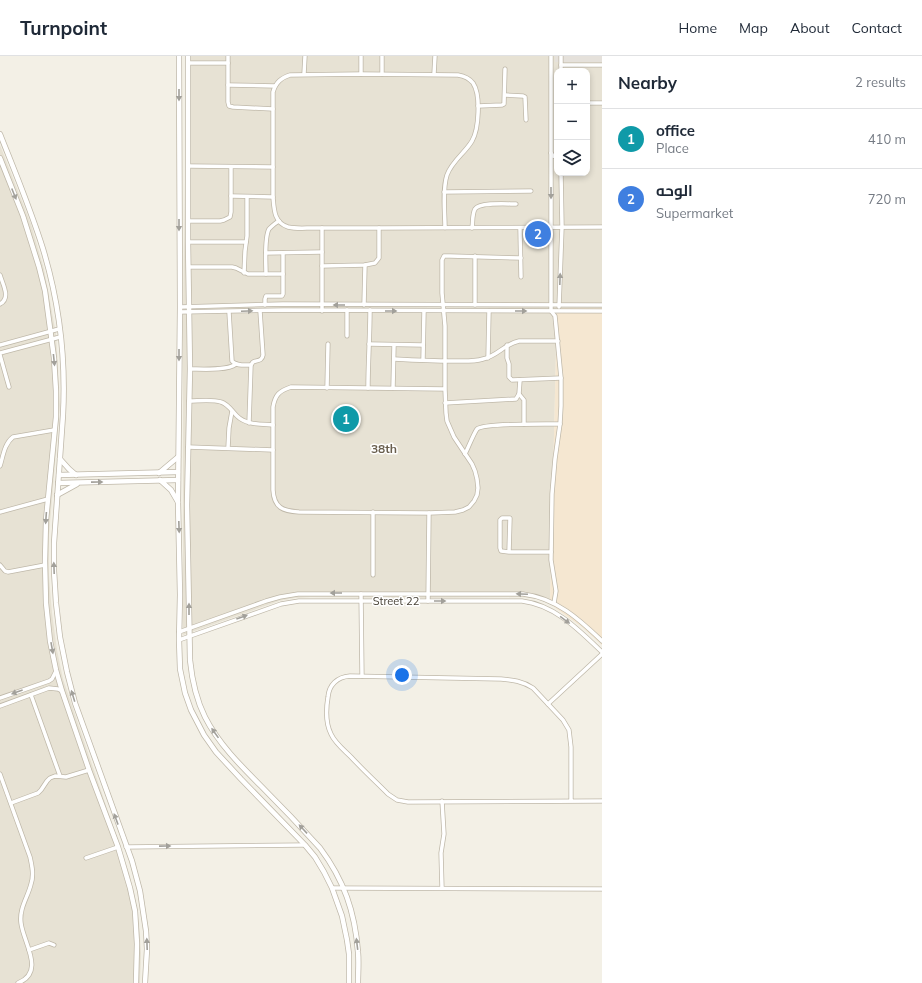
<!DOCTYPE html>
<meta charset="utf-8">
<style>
:root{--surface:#fff;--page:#f6f6f7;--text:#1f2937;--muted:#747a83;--line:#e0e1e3;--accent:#db2777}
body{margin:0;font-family:Mulish,Cairo,sans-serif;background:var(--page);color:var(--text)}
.controls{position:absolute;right:12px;top:12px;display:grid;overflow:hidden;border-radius:8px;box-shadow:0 2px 6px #0003}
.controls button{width:36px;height:36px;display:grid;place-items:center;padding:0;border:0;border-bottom:1px solid var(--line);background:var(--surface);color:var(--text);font:20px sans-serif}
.you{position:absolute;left:402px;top:619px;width:14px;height:14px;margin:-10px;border:3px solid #fff;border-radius:50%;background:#1a73e8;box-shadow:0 0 0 6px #1a73e833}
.badge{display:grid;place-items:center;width:26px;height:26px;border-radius:50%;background:var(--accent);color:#fff;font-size:13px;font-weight:700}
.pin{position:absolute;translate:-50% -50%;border:2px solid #fff;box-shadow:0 1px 4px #0006}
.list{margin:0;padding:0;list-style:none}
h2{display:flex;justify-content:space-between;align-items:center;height:52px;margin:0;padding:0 16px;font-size:17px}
h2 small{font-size:13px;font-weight:400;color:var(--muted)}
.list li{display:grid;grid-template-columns:26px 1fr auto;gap:12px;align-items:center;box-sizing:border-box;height:60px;padding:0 16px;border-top:1px solid var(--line)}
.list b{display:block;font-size:15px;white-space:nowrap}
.list p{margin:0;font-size:13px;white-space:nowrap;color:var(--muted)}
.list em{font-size:13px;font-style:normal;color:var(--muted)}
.icon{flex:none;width:22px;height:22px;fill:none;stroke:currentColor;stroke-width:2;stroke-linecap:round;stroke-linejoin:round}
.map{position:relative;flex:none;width:602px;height:927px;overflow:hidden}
header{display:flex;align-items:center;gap:24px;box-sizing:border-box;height:56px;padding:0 20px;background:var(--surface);border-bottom:1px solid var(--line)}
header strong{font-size:19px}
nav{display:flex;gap:22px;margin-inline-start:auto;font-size:14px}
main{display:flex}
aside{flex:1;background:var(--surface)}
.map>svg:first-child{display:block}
.residential{fill:#e7e2d4;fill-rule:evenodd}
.commercial{fill:#f5e7d1}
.industrial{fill:#e5e1db}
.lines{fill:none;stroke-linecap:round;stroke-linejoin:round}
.minor-casing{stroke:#bfb8a9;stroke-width:5}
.tertiary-casing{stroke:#bfb8a9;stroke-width:6}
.minor{stroke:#fff;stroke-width:3.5}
.tertiary{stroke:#fff;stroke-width:4.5}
.oneway{fill:#a2a09a}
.labels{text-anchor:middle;stroke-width:3;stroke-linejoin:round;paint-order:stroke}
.street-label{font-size:11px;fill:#464035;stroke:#fff}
.neighbourhood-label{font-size:12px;font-weight:bold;fill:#695e4d;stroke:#fff}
</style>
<header>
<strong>Turnpoint</strong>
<nav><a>Home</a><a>Map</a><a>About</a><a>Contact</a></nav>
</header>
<main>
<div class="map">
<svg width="602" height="927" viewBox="0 0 602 927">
<rect width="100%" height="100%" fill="#f3f0e6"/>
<g class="residential">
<path d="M 187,0 L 555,0 L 555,6 L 602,6 L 602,252 L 557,252 L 550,548 L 538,543 L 521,541 L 429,542 L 311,541 L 294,542 L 279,545 L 183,579 L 183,252 ZM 557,15 L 587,15 L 587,117 L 557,117 Z"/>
<path d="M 0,89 L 31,168 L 44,213 L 56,278 L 60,349 L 49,479 L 49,520 L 52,557 L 57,594 L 63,623 L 130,820 L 139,866 L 141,897 L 140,927 L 0,927 Z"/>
</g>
<path class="commercial" d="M 557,252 L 602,252 L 602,589 L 582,571 L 550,548 Z"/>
<rect class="industrial" x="555" y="0" width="47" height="6"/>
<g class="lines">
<defs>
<g id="minor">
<path d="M 228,0 L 228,46 L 229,50 L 233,51 L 273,53"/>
<path d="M 551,0 L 551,255 L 555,260 L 561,322 L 561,350 L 560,368 L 555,403 L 552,438 L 551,504 L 556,535 L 554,547"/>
<path d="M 561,0 L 561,15"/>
<path d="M 188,7 L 228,7"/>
<path d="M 561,9 L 602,9"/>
<path d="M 304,18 L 305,0"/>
<path d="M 361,18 L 361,0"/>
<path d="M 382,18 L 382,0"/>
<path d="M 434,18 L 435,0"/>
<path d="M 228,29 L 275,30"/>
<path d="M 505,39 L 523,40 L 525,41 L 526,64"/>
<path d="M 587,47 L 602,47"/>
<path d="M 478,50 L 502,49 L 504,48 L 505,13"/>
<path d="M 551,97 L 553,100 L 557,101"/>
<path d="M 188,110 L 273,111"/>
<path d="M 444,136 L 531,135"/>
<path d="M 231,140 L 273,141"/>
<path d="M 189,165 L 220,165 L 224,164 L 230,161 L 231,156 L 231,111"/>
<path d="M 322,172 L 322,255"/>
<path d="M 445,172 C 445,156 442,134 447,119 C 452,105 465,97 472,85 C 479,73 481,39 473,27 C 469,22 464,20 458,19 L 361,18 L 290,19 C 281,22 276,26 273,36 L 273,141 C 274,153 274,167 288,171 C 296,173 305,172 313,172 C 334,172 355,172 377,172 C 452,171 527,172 602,171"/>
<path d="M 472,172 C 473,166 472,158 475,153 C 480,146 507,148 516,148"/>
<path d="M 520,172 L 521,221"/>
<path d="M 188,186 L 246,186"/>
<path d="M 266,197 L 322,196"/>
<path d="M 475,200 L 475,249"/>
<path d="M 322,210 L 365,209 L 375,207 L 379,202 L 379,172"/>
<path d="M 189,211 L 232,211 L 236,212 L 248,218 L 283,218"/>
<path d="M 244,217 L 245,195 L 247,180 L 247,141"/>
<path d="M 266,218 C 266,207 264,182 269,173 C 272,170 275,167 279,165"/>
<path d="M 0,219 C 3,229 11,242 0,248"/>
<path d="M 265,249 L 265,243 L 266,240 L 282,240 L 283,238 L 283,197"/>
<path d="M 364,249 L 365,209"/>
<path d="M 180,251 L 283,248 L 602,249"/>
<path d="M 559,251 L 562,171 L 561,117"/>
<path d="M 347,254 L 347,280"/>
<path d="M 180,256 L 284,254 L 602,255"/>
<path d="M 229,256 L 232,305 C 236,310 244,309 251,309"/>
<path d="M 369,288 L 423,289"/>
<path d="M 0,289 L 59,273"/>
<path d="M 507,289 L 507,302 L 509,308 L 509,321 L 512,324 L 561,322"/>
<path d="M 0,297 L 60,281"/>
<path d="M 0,299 L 9,331"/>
<path d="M 488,302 L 489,255"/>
<path d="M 394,303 C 413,304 433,305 452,305 C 463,305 473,306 483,303 C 498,300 504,288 519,285 L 558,285"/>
<path d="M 423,304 L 424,255"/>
<path d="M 190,313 C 201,313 228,315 236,308"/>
<path d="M 327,332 L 328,288"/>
<path d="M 368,332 C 368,306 370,280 370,254"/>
<path d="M 393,332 L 394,289"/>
<path d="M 445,333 L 291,331 C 279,335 275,339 273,351 L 273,434 C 274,452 283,455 299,456 L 429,457 L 455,456 L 463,454 L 469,451 L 474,445 L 477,439 L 478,432 L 477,423 L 475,415 L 472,408 L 454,381 L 447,365 L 446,357 L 445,333 L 445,270 L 442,237 L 442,204 L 444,200 L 450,200 L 521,202"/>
<path d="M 519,338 L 524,344 L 524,368"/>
<path d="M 189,345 C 198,345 212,343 221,346 C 228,348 232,355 237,360 C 246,369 261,368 273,369"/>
<path d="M 445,347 L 516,343 L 519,338 L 520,324"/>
<path d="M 249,367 L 251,309 L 253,306 C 258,304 262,305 263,299 L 260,255"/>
<path d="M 188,391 L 273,394"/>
<path d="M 228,392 L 229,372 L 232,355"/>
<path d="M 465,398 C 468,392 474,377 477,373 C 483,367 548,368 560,368"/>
<path d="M 0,410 C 3,401 4,388 13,381 L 54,374"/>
<path d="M 0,456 L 48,443"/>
<path d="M 373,456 L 373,519"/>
<path d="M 509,496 L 510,462 L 502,462 L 500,464 L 500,492 L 501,495 L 509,496 L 551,496"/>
<path d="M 0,509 L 5,515 L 8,516 L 45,509"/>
<path d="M 361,538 L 362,620"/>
<path d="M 428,545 L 429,457"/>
<path d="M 179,576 L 266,545 L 280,541 L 298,538 L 523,538 C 556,542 579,563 602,585"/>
<path d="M 179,584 L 281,548 L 299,545 L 522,545 C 555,549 579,574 602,596"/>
<path d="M 31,639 L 60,720"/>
<path d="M 0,642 L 49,625 L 52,623 L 56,615"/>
<path d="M 548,648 L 602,598"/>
<path d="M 0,650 L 49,632 L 58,633 L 62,635"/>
<path d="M 0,718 L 30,801 C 32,810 34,819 31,828 C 28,841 19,852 21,867 C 23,886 46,916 18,927"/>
<path d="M 571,745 L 571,691 L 569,674 L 563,664 L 533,632 C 522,625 513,624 501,623 L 350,620 C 337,621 329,629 328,641 C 326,653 326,668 331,678 C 335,687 344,694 351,701 C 363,714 376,726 388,738 L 397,744 L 408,746 L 602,745"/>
<path d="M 11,747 L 38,737 L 41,734 L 47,725 L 50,722 L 55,720 L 66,721 L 89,714"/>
<path d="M 126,791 L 305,789"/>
<path d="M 86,802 L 118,791"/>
<path d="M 332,832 L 602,833"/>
<path d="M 442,832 L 441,797 L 444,778 L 442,745"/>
<path d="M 29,894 L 49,887 L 54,889"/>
</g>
<g id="tertiary">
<path d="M 179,0 L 180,251 L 178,446 L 180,539 L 179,584 L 180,613 L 185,637 L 191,654 L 204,679 L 216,696 L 241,723 L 305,789 L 315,801 L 324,816 L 332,832 L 342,860 L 347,884 L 349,898 L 349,927"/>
<path d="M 188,0 L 188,186 L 190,313 L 187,449 L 190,604 C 192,624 196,643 205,661 C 218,687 240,709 261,730 C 281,750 301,771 320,792 C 344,824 355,856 358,896 C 359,906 358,917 358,927"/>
<path d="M 0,78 C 15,116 31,154 43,193 C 59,246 66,304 63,359 L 54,487 L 54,515 L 56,547 L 60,581 L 67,616 L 75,647 L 132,805 L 140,835 L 146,875 L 147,893 L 145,927"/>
<path d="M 0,102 L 23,160 L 39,211 L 45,235 L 54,302 L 56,335 L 56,361 L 46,464 L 45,505 L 46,547 L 50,585 L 56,614 L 62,635 L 89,714 L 118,791 L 130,832 L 135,855 L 137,888 L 136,927"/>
<path d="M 60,403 L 69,413 L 76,419"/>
<path d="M 159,417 L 178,401"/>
<path d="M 59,419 L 178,416"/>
<path d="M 160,424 L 171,434 L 178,446"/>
<path d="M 58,427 L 178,424"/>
<path d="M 57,439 L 77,428"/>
</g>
</defs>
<use href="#minor" class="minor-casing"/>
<use href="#tertiary" class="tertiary-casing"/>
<use href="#minor" class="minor"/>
<use href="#tertiary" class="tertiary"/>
</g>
<defs><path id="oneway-solid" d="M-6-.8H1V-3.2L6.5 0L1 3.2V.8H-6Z"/></defs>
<g class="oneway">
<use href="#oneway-solid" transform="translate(179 39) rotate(90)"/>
<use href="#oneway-solid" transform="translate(551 137) rotate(90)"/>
<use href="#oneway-solid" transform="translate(14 138) rotate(68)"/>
<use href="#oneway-solid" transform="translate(179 169) rotate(90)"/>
<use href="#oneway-solid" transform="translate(560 223) rotate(-88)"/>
<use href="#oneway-solid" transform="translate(339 249) rotate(-180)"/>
<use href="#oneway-solid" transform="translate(247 255) rotate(-2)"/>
<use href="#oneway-solid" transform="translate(391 255)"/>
<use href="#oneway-solid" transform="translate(521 255)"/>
<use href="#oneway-solid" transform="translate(179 299) rotate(90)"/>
<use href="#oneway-solid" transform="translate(54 304) rotate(84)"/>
<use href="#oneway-solid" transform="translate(97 426) rotate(-1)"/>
<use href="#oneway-solid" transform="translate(46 462) rotate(94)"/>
<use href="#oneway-solid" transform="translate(179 471) rotate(88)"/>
<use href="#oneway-solid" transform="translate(54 512) rotate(-92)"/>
<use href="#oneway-solid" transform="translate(336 537) rotate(-180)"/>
<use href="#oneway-solid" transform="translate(522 538) rotate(-177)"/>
<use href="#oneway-solid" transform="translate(440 545)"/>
<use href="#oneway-solid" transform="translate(189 553) rotate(-90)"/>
<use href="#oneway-solid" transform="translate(242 561) rotate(-20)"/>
<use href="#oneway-solid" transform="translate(565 564) rotate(36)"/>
<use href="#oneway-solid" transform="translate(52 592) rotate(80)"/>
<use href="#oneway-solid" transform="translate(17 636) rotate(160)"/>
<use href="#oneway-solid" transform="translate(73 640) rotate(-107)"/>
<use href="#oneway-solid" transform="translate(215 677) rotate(-125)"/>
<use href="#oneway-solid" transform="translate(116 763) rotate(-110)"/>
<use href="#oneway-solid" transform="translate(303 773) rotate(-133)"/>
<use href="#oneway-solid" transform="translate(165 790) rotate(-1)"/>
<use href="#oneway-solid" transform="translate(147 888) rotate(-92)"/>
<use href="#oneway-solid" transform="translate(357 888) rotate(-97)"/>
</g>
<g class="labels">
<g class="street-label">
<text x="396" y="549">Street 22</text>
</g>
<g class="neighbourhood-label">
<text x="384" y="397">38th</text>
</g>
</g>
</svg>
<div class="controls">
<button>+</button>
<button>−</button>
<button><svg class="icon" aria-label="layers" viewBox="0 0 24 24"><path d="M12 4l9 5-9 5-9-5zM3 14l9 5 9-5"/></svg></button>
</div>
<div class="you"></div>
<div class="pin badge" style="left:346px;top:363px;background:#0f9aa8">1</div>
<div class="pin badge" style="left:538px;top:178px;background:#3f7fe0">2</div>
</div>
<aside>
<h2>Nearby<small>2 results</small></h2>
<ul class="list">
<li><span class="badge" style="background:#0f9aa8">1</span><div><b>office</b><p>Place</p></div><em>410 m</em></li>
<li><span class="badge" style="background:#3f7fe0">2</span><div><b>الوحه</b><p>Supermarket</p></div><em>720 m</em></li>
</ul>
</aside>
</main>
